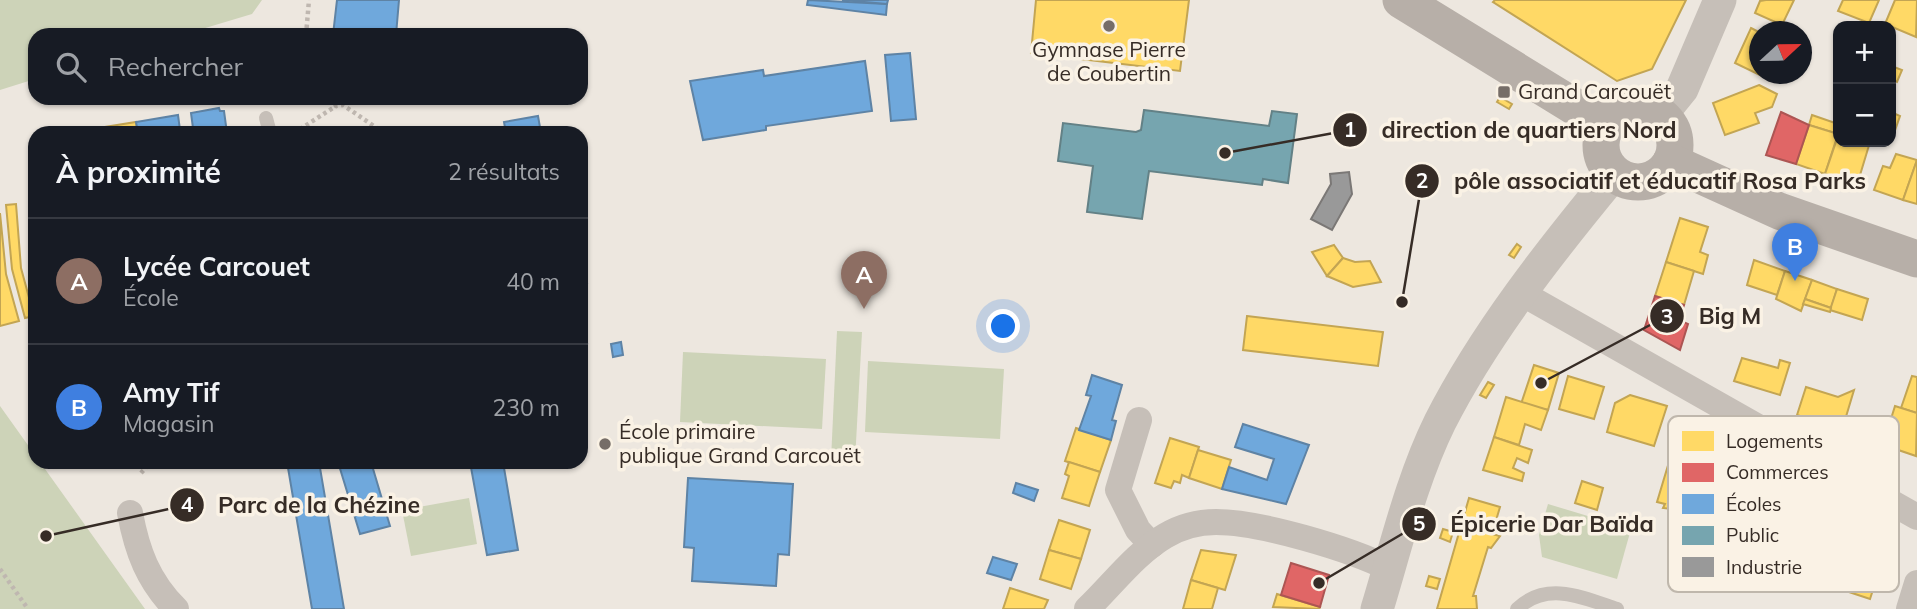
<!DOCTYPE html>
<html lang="fr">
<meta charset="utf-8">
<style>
:root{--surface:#171b24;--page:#242831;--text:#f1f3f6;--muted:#9ea1a6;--line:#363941;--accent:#766d67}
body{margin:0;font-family:Mulish,sans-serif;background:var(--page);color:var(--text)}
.controls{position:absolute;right:21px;top:21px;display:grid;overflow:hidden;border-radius:14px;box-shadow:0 2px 5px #0004}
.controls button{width:63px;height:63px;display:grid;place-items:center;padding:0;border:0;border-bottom:2px solid var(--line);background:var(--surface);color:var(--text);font:35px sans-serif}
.compass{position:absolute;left:1749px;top:21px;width:63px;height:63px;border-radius:50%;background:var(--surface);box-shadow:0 2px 5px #0004;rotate:68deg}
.you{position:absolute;left:1004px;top:327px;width:24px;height:24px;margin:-18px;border:5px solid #fff;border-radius:50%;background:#1a73e8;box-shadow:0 0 0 10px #1a73e833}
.badge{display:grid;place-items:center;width:46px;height:46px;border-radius:50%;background:var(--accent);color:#fff;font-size:23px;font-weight:700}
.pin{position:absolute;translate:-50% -58px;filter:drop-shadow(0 2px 4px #0008)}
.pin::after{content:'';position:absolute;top:37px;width:24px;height:21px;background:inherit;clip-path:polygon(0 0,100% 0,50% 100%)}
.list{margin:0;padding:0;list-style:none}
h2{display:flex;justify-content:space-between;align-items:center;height:91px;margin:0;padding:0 28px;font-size:30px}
h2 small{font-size:23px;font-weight:400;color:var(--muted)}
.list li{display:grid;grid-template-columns:46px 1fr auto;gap:21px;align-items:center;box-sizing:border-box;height:126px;padding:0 28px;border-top:2px solid var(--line)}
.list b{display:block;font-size:26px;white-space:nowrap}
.list p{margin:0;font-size:23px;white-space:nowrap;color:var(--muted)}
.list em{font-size:23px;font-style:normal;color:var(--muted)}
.icon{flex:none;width:38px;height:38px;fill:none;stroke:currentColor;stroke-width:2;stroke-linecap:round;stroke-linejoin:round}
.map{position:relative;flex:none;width:1917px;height:609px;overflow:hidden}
.search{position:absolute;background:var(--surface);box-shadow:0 2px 5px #0004;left:28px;top:28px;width:560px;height:77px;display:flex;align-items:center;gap:18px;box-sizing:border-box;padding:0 24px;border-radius:21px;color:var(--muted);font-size:26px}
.panel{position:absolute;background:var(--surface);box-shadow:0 2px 5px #0004;left:28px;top:126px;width:560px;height:343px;border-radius:21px}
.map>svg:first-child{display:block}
.green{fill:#cdd3b8}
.homes{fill:#ffd966;stroke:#c3a553;stroke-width:2}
.shops{fill:#e06666;stroke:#ad5553;stroke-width:2}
.schools{fill:#6fa8dc;stroke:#5e83a5;stroke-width:2}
.public{fill:#76a5af;stroke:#638186;stroke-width:2}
.industry{fill:#999;stroke:#7b7876;stroke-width:2}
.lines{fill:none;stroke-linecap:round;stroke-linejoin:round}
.path{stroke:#bfb7b0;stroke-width:4.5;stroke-dasharray:3.5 3.5;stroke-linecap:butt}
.service{stroke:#c6bfb8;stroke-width:14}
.minor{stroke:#c6bfb8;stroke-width:26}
.tertiary{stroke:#c6bfb8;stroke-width:33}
.secondary{stroke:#b7afa8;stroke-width:37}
.poi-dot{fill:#766d67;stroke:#faf2e5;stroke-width:2.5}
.labels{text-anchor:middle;stroke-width:7;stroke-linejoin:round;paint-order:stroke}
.poi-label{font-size:21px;fill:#362c26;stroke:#faf2e5;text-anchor:start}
.key{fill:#faf2e5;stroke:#bfb7ac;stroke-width:2}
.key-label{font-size:19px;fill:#362c26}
.leader{fill:none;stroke:#362c26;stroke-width:2.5}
.callout-dot{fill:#362c26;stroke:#faf2e5;stroke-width:2.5}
.mark-label{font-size:21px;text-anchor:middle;font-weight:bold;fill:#fff}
.callout-label{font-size:23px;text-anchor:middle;font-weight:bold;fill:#362c26;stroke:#faf2e5;stroke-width:7;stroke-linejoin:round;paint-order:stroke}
</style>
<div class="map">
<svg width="1917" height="609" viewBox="0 0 1917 609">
<rect width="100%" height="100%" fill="#ede7df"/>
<g class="green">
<path d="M 0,0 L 262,0 L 252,14 L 182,35 L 35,35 L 35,79 L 0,90 Z"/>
<path d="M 837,331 L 862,332 L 855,461 L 831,460 Z"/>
<path d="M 683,352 L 826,359 L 822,429 L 680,422 Z"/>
<path d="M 868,361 L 1004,369 L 1000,439 L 865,432 Z"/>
<path d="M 0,406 L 35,455 L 35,462 L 40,462 L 145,609 L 0,609 Z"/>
<path d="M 469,498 L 477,544 L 411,556 L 402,510 Z"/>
<path d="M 1548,504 L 1631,529 L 1617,579 L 1542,557 L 1539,535 Z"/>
</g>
<g class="homes">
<path d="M 1036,0 L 1189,0 L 1180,71 L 1031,53 Z"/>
<path d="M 1495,0 L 1686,0 L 1652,69 L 1617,81 L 1493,2 Z"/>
<path d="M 1766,0 L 1794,0 L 1782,25 L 1755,13 L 1760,1 Z"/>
<path d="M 1843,0 L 1879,0 L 1869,23 L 1838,11 Z"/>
<path d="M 1895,0 L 1917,0 L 1916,37 L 1885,24 Z"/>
<path d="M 1751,28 L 1759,32 L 1759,74 L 1771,74 L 1768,79 L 1735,63 Z"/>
<path d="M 1894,67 L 1902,70 L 1897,82 L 1891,79 Z"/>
<path d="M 1759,85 L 1777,94 L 1772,107 L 1755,113 L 1759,123 L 1725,135 L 1713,103 Z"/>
<path d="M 1500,97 L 1512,104 L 1509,109 L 1497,102 Z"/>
<path d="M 1891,112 L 1900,116 L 1891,142 Z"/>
<path d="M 1812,115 L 1838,124 L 1838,134 L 1809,125 Z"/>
<path d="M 136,122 L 138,133 L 93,133 L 92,129 Z"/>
<path d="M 1809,125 L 1838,134 L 1825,174 L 1796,164 Z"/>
<path d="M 1838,136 L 1838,142 L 1870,142 L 1857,185 L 1825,174 Z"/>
<path d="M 1896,154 L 1917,160 L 1903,200 L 1874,190 L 1883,166 L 1890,168 Z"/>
<path d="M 1917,160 L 1917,204 L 1903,200 Z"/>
<path d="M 16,204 L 21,268 L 34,316 L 25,318 L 12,269 L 6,205 Z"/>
<path d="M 0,213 L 6,274 L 19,321 L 0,326 Z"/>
<path d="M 1680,218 L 1708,227 L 1700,252 L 1708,255 L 1703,274 L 1666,262 Z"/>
<path d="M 1517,244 L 1521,247 L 1514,258 L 1509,255 Z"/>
<path d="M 1334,245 L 1343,258 L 1327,276 L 1312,252 Z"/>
<path d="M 1343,258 L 1355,262 L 1370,261 L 1381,282 L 1353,287 L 1327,276 Z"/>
<path d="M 1754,260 L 1785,271 L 1777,295 L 1747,285 Z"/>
<path d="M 1666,262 L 1694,271 L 1684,305 L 1655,296 Z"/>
<path d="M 1785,271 L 1812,280 L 1801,311 L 1776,299 Z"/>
<path d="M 1812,280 L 1837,289 L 1831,308 L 1805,299 Z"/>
<path d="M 1837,289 L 1868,299 L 1862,320 L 1830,310 Z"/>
<path d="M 1805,299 L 1831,308 L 1830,312 L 1803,304 Z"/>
<path d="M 1247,316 L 1383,332 L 1378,366 L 1243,350 Z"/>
<path d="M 1742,358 L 1778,368 L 1780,360 L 1790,363 L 1780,395 L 1734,381 Z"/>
<path d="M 1534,365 L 1559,373 L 1548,410 L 1521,404 Z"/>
<path d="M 1568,376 L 1604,387 L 1594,419 L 1559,409 Z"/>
<path d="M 1912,376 L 1917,377 L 1917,413 L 1901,408 Z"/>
<path d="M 1488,382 L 1494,385 L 1486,398 L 1480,395 Z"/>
<path d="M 1806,387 L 1838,397 L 1854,390 L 1842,430 L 1797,415 Z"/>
<path d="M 1630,395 L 1667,406 L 1654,446 L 1607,432 L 1615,403 Z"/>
<path d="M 1506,397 L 1548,410 L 1541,430 L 1525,424 L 1519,445 L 1494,437 Z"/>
<path d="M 1895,406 L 1917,413 L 1916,456 L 1869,440 L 1876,418 L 1890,422 Z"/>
<path d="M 1076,428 L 1111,440 L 1100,472 L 1065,461 Z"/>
<path d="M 1494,437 L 1532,450 L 1528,463 L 1517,458 L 1513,468 L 1524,473 L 1522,481 L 1483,470 Z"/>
<path d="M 1170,438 L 1199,447 L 1189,478 L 1182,475 L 1180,483 L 1174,481 L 1171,488 L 1155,483 Z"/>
<path d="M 1198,450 L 1231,460 L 1222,489 L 1189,478 Z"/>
<path d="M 1672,452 L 1702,462 L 1687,511 L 1663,508 L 1665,504 L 1657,502 Z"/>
<path d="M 1069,462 L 1100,472 L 1089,506 L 1062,498 L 1069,476 L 1065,474 Z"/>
<path d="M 1582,481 L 1603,488 L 1597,510 L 1575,503 Z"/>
<path d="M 1469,498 L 1500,507 L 1492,534 L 1500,536 L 1491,548 L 1488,547 L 1473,596 L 1476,596 L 1477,609 L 1437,609 Z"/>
<path d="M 1059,520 L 1090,530 L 1081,559 L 1049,550 Z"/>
<path d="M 1443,529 L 1453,532 L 1450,542 L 1440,538 Z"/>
<path d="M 1049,550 L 1081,559 L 1071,589 L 1040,579 Z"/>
<path d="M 1201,550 L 1236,555 L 1225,590 L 1191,580 Z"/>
<path d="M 1848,555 L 1881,565 L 1870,599 L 1837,588 Z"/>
<path d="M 1429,576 L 1440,579 L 1437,589 L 1426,586 Z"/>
<path d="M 1191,580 L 1218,588 L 1212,609 L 1183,609 Z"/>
<path d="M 1010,588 L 1048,600 L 1044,609 L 1003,609 Z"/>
<path d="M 1277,594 L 1320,607 L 1319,609 L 1273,607 Z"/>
</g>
<g class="shops">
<path d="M 1781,112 L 1809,125 L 1796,164 L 1766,155 Z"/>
<path d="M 1655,296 L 1684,305 L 1679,320 L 1688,324 L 1680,350 L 1644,330 Z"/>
<path d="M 1291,563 L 1329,575 L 1320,607 L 1281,595 Z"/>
</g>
<g class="schools">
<path d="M 337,0 L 399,0 L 396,35 L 333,35 Z"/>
<path d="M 808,0 L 887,4 L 886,15 L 807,5 Z"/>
<path d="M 842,0 L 888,0 L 887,4 Z"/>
<path d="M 910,53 L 916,119 L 891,121 L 885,55 Z"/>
<path d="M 865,61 L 872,111 L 766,126 L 766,130 L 703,140 L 690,81 L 763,70 L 764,76 Z"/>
<path d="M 219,108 L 220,111 L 224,111 L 227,133 L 138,133 L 136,122 L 178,115 L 180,130 L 193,128 L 191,113 Z"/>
<path d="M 538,116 L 541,133 L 506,133 L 504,122 Z"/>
<path d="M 581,267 L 584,267 L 587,283 L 581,284 Z"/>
<path d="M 581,319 L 587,343 L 581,344 Z"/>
<path d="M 621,342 L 623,355 L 613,357 L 611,344 Z"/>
<path d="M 1092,375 L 1122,385 L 1112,420 L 1116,421 L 1111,440 L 1079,430 L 1091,396 L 1086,395 Z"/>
<path d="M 1243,424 L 1309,445 L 1286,504 L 1222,489 L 1229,467 L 1267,480 L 1274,459 L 1235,447 Z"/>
<path d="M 287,462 L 319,462 L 344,609 L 312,609 Z"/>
<path d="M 338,462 L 371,462 L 390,526 L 360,534 Z"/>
<path d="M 470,462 L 503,462 L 518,550 L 487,555 Z"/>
<path d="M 688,478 L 793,484 L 789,555 L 778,554 L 776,586 L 692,581 L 694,548 L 684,547 Z"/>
<path d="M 1016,483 L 1038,490 L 1034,501 L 1013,493 Z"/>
<path d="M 993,557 L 1017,564 L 1011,580 L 987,573 Z"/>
</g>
<path class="public" d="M 1144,110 L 1269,126 L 1272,111 L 1297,114 L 1288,183 L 1263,179 L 1262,185 L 1149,171 L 1142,219 L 1087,212 L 1093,166 L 1058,161 L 1063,123 L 1136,132 L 1141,130 Z"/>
<path class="industry" d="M 1349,172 L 1352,194 L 1332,230 L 1311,219 L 1331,184 L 1330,174 Z"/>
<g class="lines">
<g class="path">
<path d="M 306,35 L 309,0"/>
<path d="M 332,98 L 336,106 L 343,105 L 384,133"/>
<path d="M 294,133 L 336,106"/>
<path d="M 141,473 L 151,462"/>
<path d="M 0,569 L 28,609"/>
</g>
<g class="service">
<path d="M 266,118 L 270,133"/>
<path d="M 1517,609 C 1547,580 1584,598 1617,609"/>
</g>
<g class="minor">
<path d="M 1523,294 L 1917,517"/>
<path d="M 1139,420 L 1118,490 L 1138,530 L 1152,545"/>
<path d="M 130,513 C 137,551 148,581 176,609"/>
<path d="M 1087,609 C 1112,585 1136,553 1165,536 C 1180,527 1198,522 1216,522 C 1260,522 1351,549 1390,569"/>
<path d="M 1909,609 L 1917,583"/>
</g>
<g class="tertiary">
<path d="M 1661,115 L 1682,89 L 1720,0"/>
<path d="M 1377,609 C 1396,547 1411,481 1440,422 C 1484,335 1551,250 1614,174"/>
</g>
<g class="secondary">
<path d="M 1401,0 L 1606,126"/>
<circle cx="1638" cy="145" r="37"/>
<path d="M 1671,162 L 1779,211 L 1917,259"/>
</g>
</g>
<g class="poi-dot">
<circle cx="1109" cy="26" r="7"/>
<rect x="1497" y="85" width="14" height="14" rx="3.5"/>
<circle cx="605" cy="444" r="7"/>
</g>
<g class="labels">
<g class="poi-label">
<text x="1109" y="57" text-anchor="middle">Gymnase Pierre<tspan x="1109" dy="24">de Coubertin</tspan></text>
<text x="1518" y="99">Grand Carcouët</text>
<text x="619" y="439">École primaire<tspan x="619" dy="24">publique Grand Carcouët</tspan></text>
</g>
</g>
<rect x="1668" y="416" width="231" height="176" rx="10" class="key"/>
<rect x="1682" y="431" width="32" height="20" fill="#ffd966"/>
<rect x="1682" y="463" width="32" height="19" fill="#e06666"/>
<rect x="1682" y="494" width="32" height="20" fill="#6fa8dc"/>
<rect x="1682" y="526" width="32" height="19" fill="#76a5af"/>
<rect x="1682" y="557" width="32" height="20" fill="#999"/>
<g class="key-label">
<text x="1726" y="448">Logements</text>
<text x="1726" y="479">Commerces</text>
<text x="1726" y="511">Écoles</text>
<text x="1726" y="542">Public</text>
<text x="1726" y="574">Industrie</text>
</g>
<path class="leader" d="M1225 153L1350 130M1402 302L1422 181M1541 383L1667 316M46 536L187 505M1319 583L1419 524"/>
<g class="callout-dot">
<circle cx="1225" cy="153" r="7"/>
<circle cx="1402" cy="302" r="7"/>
<circle cx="1541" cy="383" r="7"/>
<circle cx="46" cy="536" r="7"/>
<circle cx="1319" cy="583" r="7"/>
<circle cx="1350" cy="130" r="18"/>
<circle cx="1422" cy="181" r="18"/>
<circle cx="1667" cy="316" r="18"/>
<circle cx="187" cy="505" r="18"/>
<circle cx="1419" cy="524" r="18"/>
</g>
<g class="mark-label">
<text x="1350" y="137">1</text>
<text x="1422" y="188">2</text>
<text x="1667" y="324">3</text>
<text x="187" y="512">4</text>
<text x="1419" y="531">5</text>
</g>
<g class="callout-label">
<text x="1529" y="138">direction de quartiers Nord</text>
<text x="1660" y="189">pôle associatif et éducatif Rosa Parks</text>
<text x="1730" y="324">Big M</text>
<text x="319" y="513">Parc de la Chézine</text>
<text x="1552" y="532">Épicerie Dar Baïda</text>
</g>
</svg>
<div class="controls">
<button>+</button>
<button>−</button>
</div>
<svg class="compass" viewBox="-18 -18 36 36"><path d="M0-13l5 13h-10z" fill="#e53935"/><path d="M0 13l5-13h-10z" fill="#9ea1a6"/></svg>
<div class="you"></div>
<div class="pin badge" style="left:864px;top:309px;background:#8d6e63">A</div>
<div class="pin badge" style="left:1795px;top:281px;background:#3f7fe0">B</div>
<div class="search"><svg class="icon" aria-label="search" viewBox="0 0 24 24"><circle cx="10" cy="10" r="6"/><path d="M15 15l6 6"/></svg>Rechercher</div>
<section class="panel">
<h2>À proximité<small>2 résultats</small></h2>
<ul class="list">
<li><span class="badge" style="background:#8d6e63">A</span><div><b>Lycée Carcouet</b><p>École</p></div><em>40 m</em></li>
<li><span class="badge" style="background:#3f7fe0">B</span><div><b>Amy Tif</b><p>Magasin</p></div><em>230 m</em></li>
</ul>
</section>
</div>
